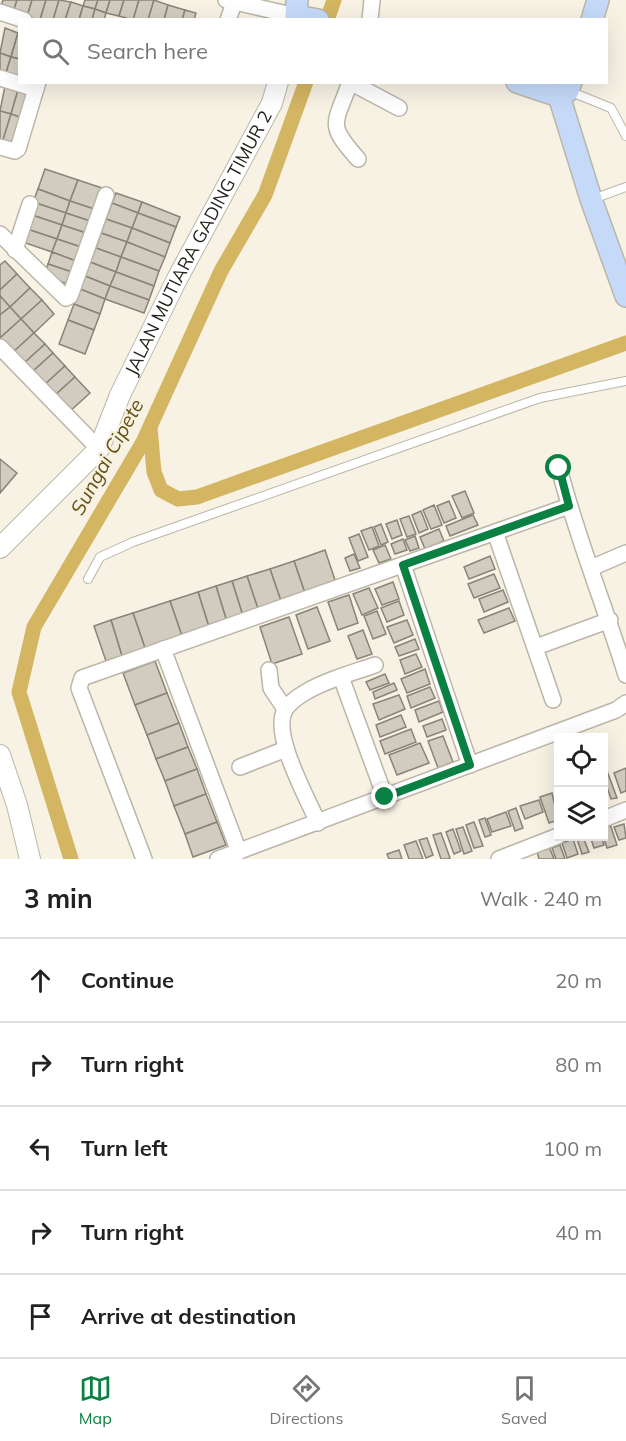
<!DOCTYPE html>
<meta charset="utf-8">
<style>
:root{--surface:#fff;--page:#f2f2f2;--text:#222;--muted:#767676;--line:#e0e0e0;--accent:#0b8043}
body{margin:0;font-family:Mulish,sans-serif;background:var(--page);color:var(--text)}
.controls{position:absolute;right:18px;bottom:18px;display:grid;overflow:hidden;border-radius:0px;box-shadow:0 6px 24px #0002}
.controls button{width:54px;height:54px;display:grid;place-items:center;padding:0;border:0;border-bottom:2px solid var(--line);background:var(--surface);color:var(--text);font:30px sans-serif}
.stop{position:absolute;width:18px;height:18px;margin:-14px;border:4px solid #0b8043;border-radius:50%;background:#fff}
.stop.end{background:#0b8043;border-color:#fff;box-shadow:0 2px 6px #0008}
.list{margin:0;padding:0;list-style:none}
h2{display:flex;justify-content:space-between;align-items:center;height:78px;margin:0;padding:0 24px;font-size:26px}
h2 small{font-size:20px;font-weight:400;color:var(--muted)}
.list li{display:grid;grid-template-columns:39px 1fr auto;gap:18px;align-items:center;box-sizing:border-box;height:84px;padding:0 24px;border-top:2px solid var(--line)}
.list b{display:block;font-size:22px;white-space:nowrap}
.list em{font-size:20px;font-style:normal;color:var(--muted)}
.icon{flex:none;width:33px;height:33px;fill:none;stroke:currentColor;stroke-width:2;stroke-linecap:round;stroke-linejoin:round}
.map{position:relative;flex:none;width:626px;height:859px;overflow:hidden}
.search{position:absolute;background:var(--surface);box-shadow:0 6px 24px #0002;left:18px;right:18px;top:18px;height:66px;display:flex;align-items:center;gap:15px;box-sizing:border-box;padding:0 21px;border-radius:0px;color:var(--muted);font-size:22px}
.sheet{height:498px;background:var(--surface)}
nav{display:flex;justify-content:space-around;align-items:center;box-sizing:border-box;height:84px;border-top:2px solid var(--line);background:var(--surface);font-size:16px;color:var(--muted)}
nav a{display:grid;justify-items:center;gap:3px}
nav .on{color:var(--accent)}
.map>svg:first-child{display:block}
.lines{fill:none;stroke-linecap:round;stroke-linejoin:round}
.canal{stroke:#d3b562;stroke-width:15}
.building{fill:#d1ccbf;stroke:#898478;stroke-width:1.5}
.service-casing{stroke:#bbb6a8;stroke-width:10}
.minor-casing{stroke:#bbb6a8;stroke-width:18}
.tertiary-casing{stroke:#bbb6a8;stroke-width:22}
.secondary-casing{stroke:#bbb6a8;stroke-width:24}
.service{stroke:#fff;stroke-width:8}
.minor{stroke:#fff;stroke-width:15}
.tertiary{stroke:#fff;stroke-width:20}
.secondary{stroke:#c4daf8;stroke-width:21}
.route{stroke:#0b8043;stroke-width:8}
.labels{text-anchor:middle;stroke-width:4.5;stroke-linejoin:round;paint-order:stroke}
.street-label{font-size:18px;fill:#24221d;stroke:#f7f2e4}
.water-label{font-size:20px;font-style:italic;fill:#665111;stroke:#f7f2e4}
</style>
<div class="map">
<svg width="626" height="859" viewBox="0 0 626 859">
<rect width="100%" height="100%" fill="#f7f2e4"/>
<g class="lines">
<g class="canal">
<path d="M 327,20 L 334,0"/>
<path d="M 150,428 L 154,472 L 161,490 L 178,499 L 197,497 L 626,343"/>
<path d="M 71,859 L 19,692 L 34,627 L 143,442 L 221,271 L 265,195 L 306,82"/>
</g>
</g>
<g class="building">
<path d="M 3,0 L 17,0 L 13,13 L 0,9 Z"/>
<path d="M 17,0 L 32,0 L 27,17 L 13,13 Z"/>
<path d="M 32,0 L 46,0 L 40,20 L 27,17 Z"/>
<path d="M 46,0 L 59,0 L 53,20 L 40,20 Z"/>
<path d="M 59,0 L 71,2 L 65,20 L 53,20 Z"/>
<path d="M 85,0 L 98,0 L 95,9 L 83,6 Z"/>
<path d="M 98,0 L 110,0 L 106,13 L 95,9 Z"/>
<path d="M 110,0 L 124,0 L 119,16 L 106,13 Z"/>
<path d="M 124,0 L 139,0 L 133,20 L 119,16 Z"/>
<path d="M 139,0 L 154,0 L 148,20 L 133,20 Z"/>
<path d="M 154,0 L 168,5 L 164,20 L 148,20 Z"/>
<path d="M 71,2 L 83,6 L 79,20 L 65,20 Z"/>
<path d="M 168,5 L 185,10 L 182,20 L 164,20 Z"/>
<path d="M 83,6 L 95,9 L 92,20 L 79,20 Z"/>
<path d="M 95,9 L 106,13 L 104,20 L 92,20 Z"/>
<path d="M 185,10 L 196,13 L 194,20 L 182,20 Z"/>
<path d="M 5,28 L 18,33 L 11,57 L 0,53 Z"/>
<path d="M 18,33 L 20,33 L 20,59 L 11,57 Z"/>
<path d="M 0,53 L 11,57 L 5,76 L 0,75 Z"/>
<path d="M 11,57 L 20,59 L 18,80 L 5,76 Z"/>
<path d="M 5,86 L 18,90 L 11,114 L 0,111 Z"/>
<path d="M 18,90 L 30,94 L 22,118 L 11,114 Z"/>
<path d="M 0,111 L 11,114 L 3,140 L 0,140 Z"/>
<path d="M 11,114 L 22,118 L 15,144 L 3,140 Z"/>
<path d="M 45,169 L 78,180 L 70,201 L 38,189 Z"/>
<path d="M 78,180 L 102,188 L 94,209 L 70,201 Z"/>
<path d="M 38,189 L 70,201 L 66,213 L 33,202 Z"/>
<path d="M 116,193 L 142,202 L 138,213 L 112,203 Z"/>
<path d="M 70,201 L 94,209 L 90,221 L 66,213 Z"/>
<path d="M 33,202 L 66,213 L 62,225 L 29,214 Z"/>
<path d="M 142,202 L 180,217 L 176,227 L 138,213 Z"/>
<path d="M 112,203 L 138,213 L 132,228 L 106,219 Z"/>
<path d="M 66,213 L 90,221 L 86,233 L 62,225 Z"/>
<path d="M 138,213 L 176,227 L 170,243 L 132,228 Z"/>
<path d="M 29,214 L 62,225 L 57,239 L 24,228 Z"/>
<path d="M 106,219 L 132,228 L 127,242 L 101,233 Z"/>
<path d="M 62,225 L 86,233 L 81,247 L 57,239 Z"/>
<path d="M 24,228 L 57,239 L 52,252 L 20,241 Z"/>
<path d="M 132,228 L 170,243 L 165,257 L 127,242 Z"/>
<path d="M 101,233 L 127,242 L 121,257 L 96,248 Z"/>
<path d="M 57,239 L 81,247 L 76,261 L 52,252 Z"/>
<path d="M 127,242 L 165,257 L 159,271 L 121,257 Z"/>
<path d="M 96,248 L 121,257 L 116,272 L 90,262 Z"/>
<path d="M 52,252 L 76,261 L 72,272 L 48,264 Z"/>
<path d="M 121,257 L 159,271 L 154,286 L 116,272 Z"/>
<path d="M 5,261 L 17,274 L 0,290 L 0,265 Z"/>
<path d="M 90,262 L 116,272 L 110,286 L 85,276 Z"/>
<path d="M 48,264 L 72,272 L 68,284 L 44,276 Z"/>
<path d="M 116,272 L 154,286 L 149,300 L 110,286 Z"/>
<path d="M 17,274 L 30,288 L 10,307 L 0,296 L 0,290 Z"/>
<path d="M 85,276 L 110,286 L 105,299 L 80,289 Z"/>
<path d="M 110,286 L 149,300 L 144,313 L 105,299 Z"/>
<path d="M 30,288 L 42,300 L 21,319 L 10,307 Z"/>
<path d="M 80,289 L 105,299 L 100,314 L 74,304 Z"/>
<path d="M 0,296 L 10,307 L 0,315 Z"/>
<path d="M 42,300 L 54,314 L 34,333 L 21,319 Z"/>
<path d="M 74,304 L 100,314 L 94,330 L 68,320 Z"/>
<path d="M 10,307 L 21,319 L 0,338 L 0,315 Z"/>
<path d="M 21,319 L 34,333 L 12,353 L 0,338 Z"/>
<path d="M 68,320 L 94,330 L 85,354 L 59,344 Z"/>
<path d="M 34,333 L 45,344 L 23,364 L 12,353 Z"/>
<path d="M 45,344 L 53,353 L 31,373 L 23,364 Z"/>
<path d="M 53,353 L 65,366 L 43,386 L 31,373 Z"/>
<path d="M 65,366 L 75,377 L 53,397 L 43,386 Z"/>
<path d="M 75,377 L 90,393 L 68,413 L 53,397 Z"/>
<path d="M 0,459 L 17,473 L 0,493 Z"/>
<path d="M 465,491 L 474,513 L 462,518 L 452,496 Z"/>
<path d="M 449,501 L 456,518 L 444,523 L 437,506 Z"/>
<path d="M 434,505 L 442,525 L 431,529 L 423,510 Z"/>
<path d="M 421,511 L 428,529 L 419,533 L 412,515 Z"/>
<path d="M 473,515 L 478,525 L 450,536 L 446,526 Z"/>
<path d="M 409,516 L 416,534 L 407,537 L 400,519 Z"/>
<path d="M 397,520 L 402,535 L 392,539 L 386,524 Z"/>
<path d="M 381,524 L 388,542 L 381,545 L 374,527 Z"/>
<path d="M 372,527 L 379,546 L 369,550 L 361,531 Z"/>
<path d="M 439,529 L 444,541 L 425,549 L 420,537 Z"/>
<path d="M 359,534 L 368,557 L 358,561 L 349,538 Z"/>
<path d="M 415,536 L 419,548 L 410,551 L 405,540 Z"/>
<path d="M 403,539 L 407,550 L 395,554 L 391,544 Z"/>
<path d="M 385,545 L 391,559 L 379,563 L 373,550 Z"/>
<path d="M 325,550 L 337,586 L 306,596 L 294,561 Z"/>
<path d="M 354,554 L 360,568 L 350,571 L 345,558 Z"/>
<path d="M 490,556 L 495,569 L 469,579 L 464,567 Z"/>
<path d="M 294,561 L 306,596 L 282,604 L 270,569 Z"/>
<path d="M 270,569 L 282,604 L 259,612 L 247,576 Z"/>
<path d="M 494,574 L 500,588 L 474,598 L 468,584 Z"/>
<path d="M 247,576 L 259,612 L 243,616 L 232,581 Z"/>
<path d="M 232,581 L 243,616 L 227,622 L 216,586 Z"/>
<path d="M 393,582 L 399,599 L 382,605 L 375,589 Z"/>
<path d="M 216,586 L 227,622 L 209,627 L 198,592 Z"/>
<path d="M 369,588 L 378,608 L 362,615 L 353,594 Z"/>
<path d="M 503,590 L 508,602 L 484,612 L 479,599 Z"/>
<path d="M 198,592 L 209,627 L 182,636 L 170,601 Z"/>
<path d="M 349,595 L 358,623 L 338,630 L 328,602 Z"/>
<path d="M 170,601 L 182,636 L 145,648 L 133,613 Z"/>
<path d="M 399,601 L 404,615 L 387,622 L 381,608 Z"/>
<path d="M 317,607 L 330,641 L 308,649 L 296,615 Z"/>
<path d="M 509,608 L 515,621 L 484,633 L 478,620 Z"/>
<path d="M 377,611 L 386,634 L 373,639 L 364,616 Z"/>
<path d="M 133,613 L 145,648 L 122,656 L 111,620 Z"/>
<path d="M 289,617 L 302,654 L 272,664 L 260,627 Z"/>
<path d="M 111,620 L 122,656 L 106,661 L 94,626 Z"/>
<path d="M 407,620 L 413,635 L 394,643 L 387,627 Z"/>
<path d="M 363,630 L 372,654 L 357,659 L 348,636 Z"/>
<path d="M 415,639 L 419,649 L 399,656 L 395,647 Z"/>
<path d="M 416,654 L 422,667 L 405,674 L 400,660 Z"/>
<path d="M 155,661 L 167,693 L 135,705 L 123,673 Z"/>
<path d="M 425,669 L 430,684 L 407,693 L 401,679 Z"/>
<path d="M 385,674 L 389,683 L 370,690 L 366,682 Z"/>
<path d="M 394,683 L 397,690 L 375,699 L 373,692 Z"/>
<path d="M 430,687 L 435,698 L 411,708 L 407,696 Z"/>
<path d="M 167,693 L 179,723 L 147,735 L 135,705 Z"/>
<path d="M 399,695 L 405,709 L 379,720 L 373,704 Z"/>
<path d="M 439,701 L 443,712 L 419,722 L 415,710 Z"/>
<path d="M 401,715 L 406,727 L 380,737 L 376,725 Z"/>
<path d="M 442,719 L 446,730 L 427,737 L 423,726 Z"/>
<path d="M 179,723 L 188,747 L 156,759 L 147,735 Z"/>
<path d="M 411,729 L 416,742 L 385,754 L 380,741 Z"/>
<path d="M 443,736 L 453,762 L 438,768 L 428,741 Z"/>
<path d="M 420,743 L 429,763 L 397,775 L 389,755 Z"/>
<path d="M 188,747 L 197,769 L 165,781 L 156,759 Z"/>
<path d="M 626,768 L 626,791 L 621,793 L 614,773 Z"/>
<path d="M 197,769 L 206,794 L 174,806 L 165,781 Z"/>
<path d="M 607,771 L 617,798 L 611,799 L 604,778 L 604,773 Z"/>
<path d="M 552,793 L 558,820 L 549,823 L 540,797 Z"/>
<path d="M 206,794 L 217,822 L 185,834 L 174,806 Z"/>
<path d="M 539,800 L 543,812 L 525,819 L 520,806 Z"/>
<path d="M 516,808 L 523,828 L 515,831 L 508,811 Z"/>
<path d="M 506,812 L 511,826 L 492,832 L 487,819 Z"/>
<path d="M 485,818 L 491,835 L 485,837 L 479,820 Z"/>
<path d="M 217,822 L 226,845 L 193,857 L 185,834 Z"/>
<path d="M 474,822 L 483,846 L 474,848 L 466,825 Z"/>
<path d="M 610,824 L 617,845 L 607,848 L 603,836 L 604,826 Z"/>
<path d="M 624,824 L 626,838 L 619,840 L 614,827 Z"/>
<path d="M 463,827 L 472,851 L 464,854 L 456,829 Z"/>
<path d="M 453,829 L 461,851 L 454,854 L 446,832 Z"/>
<path d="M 441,833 L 450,858 L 448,859 L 441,859 L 433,835 Z"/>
<path d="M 590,836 L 601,836 L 604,845 L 594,848 Z"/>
<path d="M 583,837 L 589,852 L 582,854 L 577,839 Z"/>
<path d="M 427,838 L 433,855 L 426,858 L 419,840 Z"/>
<path d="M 573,839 L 578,854 L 567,858 L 562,843 Z"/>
<path d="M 416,841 L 423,859 L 409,859 L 404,845 Z"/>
<path d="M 548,844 L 554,859 L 539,859 L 536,848 Z"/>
<path d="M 560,845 L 565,859 L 556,859 L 552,848 Z"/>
<path d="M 399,850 L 402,859 L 389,859 L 387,854 Z"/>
</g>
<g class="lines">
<defs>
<g id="service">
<path d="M 569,91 L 611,108 L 626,136"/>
<path d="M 593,199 L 626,187"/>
<path d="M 88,579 L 100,557 L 133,542 L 540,398 L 626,381"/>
</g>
<g id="minor">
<path d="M 226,0 L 296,16"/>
<path d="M 0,12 L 24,20"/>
<path d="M 228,20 L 234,3"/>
<path d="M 370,20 L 372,0"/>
<path d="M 0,78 L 36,89"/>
<path d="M 350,82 C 335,125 326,123 358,159"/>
<path d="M 350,82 L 399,108"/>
<path d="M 0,147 L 15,151 L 18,149 L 38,82"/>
<path d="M 0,234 L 66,298 L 70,296 L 106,195"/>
<path d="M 15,250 L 30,204"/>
<path d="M 0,347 L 99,449"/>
<path d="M 559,468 C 577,538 605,606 626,675"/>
<path d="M 495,532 L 553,700"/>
<path d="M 403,565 L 470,765"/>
<path d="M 591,568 L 626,553"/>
<path d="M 536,647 L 610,620"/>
<path d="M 163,649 L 239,852"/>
<path d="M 269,670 L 271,688 L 285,709"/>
<path d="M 341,677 L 385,797"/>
<path d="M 240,767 L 286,749"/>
<path d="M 604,819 L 626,810"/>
<path d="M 318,823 C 308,799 271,734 285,710 C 289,703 299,696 306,692 C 326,680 352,673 375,665"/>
<path d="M 144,859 L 79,688 L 82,678 L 569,506"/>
<path d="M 218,859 L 616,710 L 626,703"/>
<path d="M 499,859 L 558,836"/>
</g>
<g id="tertiary">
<path id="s1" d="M 0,548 L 99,449 L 120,395 L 177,279 L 272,103 L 278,82"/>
<path d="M 0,755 L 17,805 L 30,859"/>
</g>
<g id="secondary">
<path d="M 297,0 L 296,16 L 318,20"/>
<path d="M 592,20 L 598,0"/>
<path d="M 517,82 L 559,96 L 568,91 L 571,82"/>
<path d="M 559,96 L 591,199 L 626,296"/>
</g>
</defs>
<use href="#service" class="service-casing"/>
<use href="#minor" class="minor-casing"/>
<use href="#tertiary" class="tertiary-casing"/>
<use href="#secondary" class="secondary-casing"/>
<use href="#service" class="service"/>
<use href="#minor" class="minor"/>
<use href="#tertiary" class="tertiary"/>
<use href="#secondary" class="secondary"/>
</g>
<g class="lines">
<path class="route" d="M 385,797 L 470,765 L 403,565 L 569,506 L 559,468"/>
</g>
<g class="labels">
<g class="street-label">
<text dy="6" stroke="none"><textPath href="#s1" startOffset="369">JALAN MUTIARA GADING TIMUR 2</textPath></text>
</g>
<g class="water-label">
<text transform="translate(107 457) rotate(-61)" y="7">Sungai Cipete</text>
</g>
</g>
</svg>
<div class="controls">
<button><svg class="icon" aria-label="locate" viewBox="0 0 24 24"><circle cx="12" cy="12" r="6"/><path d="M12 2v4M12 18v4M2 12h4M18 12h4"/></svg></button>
<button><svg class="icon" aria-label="layers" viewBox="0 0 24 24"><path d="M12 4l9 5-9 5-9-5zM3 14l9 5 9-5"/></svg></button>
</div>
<div class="stop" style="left:559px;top:468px"></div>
<div class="stop end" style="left:385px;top:797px"></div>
<div class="search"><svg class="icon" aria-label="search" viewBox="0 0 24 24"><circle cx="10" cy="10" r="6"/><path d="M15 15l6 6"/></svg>Search here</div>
</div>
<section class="sheet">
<h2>3 min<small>Walk · 240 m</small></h2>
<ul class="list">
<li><svg class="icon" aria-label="ahead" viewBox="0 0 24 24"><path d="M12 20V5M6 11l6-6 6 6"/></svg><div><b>Continue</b></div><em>20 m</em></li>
<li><svg class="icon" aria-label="right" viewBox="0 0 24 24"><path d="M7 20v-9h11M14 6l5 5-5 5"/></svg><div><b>Turn right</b></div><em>80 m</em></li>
<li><svg class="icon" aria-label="left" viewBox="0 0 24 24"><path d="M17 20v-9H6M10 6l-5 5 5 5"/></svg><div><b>Turn left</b></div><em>100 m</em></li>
<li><svg class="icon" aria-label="right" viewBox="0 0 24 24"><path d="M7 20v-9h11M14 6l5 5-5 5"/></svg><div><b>Turn right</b></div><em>40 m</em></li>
<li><svg class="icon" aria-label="arrive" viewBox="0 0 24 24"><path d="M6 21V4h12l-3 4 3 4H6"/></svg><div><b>Arrive at destination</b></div></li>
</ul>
</section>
<nav>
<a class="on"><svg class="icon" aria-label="map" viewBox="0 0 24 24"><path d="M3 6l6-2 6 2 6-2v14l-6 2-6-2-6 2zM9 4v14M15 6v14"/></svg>Map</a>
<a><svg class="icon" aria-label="directions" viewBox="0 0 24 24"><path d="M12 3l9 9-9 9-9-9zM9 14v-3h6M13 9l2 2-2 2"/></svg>Directions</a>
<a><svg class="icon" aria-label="saved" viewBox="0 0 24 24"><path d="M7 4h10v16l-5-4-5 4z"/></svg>Saved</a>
</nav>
